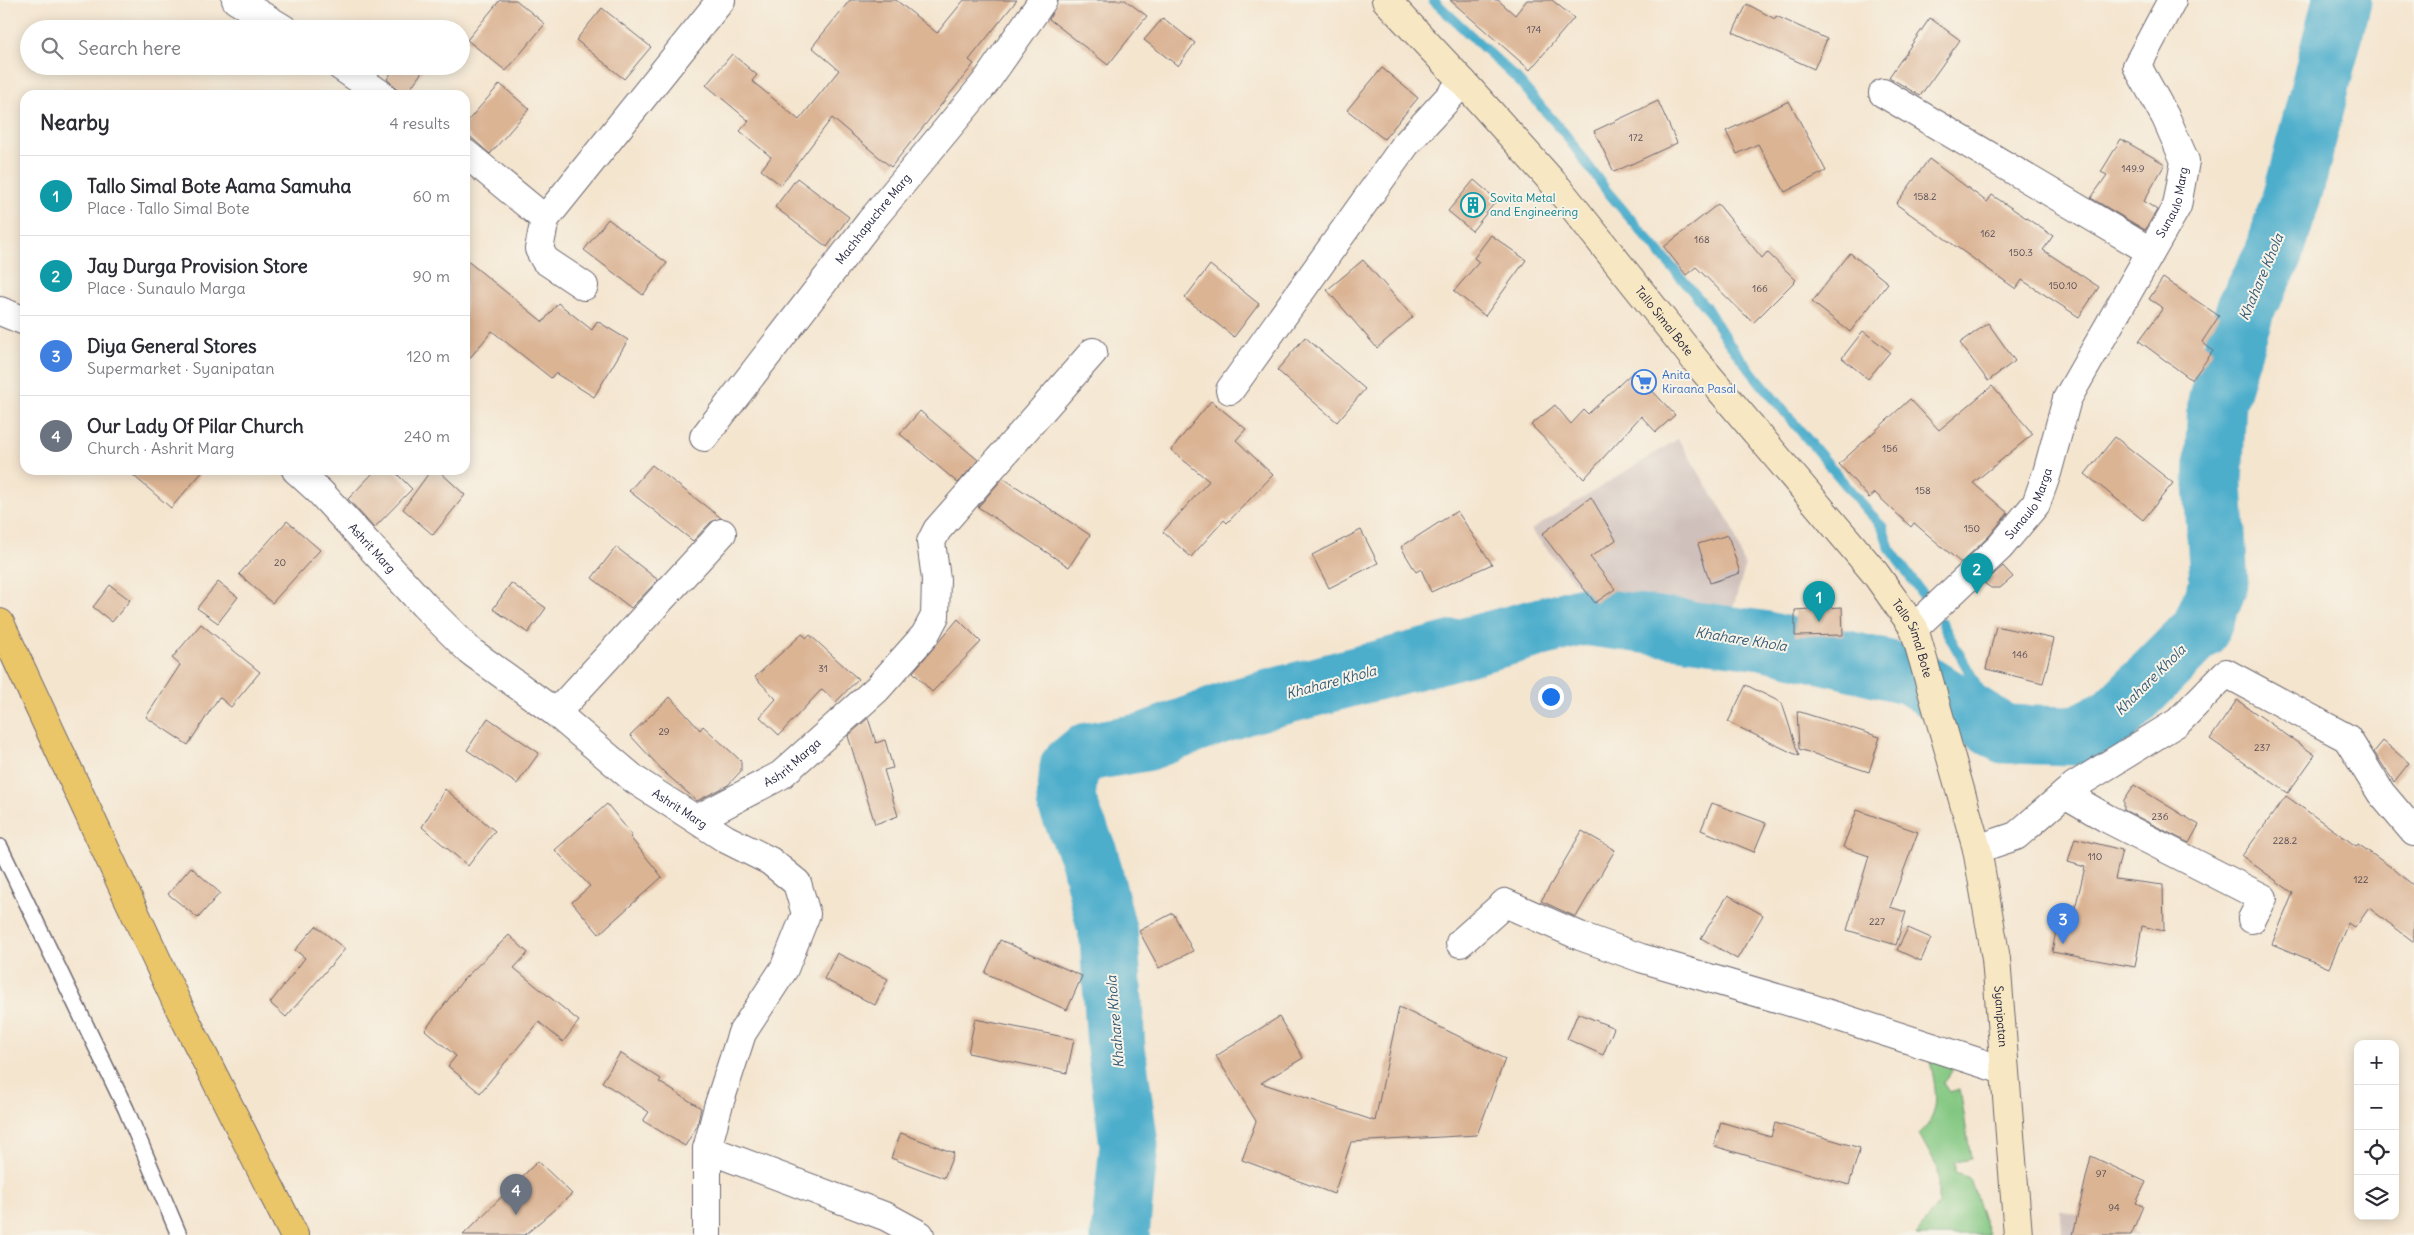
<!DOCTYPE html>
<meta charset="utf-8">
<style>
:root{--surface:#fff;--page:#f2f2f3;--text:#2b2b33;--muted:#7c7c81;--line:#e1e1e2;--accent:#111827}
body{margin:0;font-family:Delius,sans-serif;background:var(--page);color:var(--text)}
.controls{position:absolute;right:15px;bottom:15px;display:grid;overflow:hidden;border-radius:10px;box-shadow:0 2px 12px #0003}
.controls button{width:45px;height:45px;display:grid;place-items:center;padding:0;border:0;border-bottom:1px solid var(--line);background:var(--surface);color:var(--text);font:25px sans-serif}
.you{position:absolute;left:1550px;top:696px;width:18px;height:18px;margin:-12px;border:4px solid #fff;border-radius:50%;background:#1a73e8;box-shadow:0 0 0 8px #1a73e833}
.badge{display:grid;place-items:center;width:32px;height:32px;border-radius:50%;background:var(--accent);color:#fff;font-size:16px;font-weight:700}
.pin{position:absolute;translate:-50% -41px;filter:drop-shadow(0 1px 2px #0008)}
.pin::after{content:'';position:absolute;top:26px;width:18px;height:15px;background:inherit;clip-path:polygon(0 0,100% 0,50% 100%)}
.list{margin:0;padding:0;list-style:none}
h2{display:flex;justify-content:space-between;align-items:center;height:65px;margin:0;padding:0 20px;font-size:21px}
h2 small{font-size:16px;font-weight:400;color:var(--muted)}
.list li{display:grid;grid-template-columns:32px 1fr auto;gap:15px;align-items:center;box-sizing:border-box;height:80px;padding:0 20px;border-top:1px solid var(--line)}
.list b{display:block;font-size:19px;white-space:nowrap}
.list p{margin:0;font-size:16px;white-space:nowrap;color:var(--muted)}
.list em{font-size:16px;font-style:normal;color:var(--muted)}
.icon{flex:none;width:28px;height:28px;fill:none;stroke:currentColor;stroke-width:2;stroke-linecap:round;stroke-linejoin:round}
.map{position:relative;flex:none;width:2414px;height:1235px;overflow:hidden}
.search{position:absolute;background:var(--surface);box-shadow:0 2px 12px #0003;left:20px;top:20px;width:450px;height:55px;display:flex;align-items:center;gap:12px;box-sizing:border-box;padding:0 18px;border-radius:28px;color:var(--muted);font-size:19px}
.panel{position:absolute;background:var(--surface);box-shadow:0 2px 12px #0003;left:20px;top:90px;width:450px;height:385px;border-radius:15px}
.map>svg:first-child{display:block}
.industrial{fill:#cfc0bb}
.green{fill:#82c781;stroke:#52745e}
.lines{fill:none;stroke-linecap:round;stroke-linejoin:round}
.stream{stroke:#4eaecc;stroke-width:10}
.river{stroke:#4eaecc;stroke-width:59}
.building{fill:#dbb494}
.lane-casing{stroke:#6c666f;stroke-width:18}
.street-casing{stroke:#6c666f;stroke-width:30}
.secondary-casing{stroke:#6c666f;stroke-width:30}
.primary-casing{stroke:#6c666f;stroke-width:30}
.lane{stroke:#fff;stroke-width:15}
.street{stroke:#fff;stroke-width:28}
.secondary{stroke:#f7e8c3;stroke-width:28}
.primary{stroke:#ebc669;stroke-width:28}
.labels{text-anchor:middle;stroke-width:4;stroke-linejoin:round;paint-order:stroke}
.number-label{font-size:10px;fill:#504651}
.culture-label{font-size:12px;fill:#0d838f;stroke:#f7f3e8;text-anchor:start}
.street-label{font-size:12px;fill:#22223b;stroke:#f7f3e8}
.shop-label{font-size:12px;fill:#366cbe;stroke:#f7f3e8;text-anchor:start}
.water-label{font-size:14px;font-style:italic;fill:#345a75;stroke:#f7f3e8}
</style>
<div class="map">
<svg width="2414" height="1235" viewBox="0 0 2414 1235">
<rect width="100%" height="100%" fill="#f7f3e8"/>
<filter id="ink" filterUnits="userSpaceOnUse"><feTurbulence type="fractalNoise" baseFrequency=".02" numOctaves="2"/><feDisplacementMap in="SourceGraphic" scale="10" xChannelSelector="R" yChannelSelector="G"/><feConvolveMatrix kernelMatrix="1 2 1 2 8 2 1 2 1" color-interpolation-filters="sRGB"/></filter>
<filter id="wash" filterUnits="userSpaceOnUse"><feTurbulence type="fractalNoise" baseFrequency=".0096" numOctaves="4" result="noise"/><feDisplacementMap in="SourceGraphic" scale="20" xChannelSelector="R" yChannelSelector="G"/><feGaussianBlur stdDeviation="1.12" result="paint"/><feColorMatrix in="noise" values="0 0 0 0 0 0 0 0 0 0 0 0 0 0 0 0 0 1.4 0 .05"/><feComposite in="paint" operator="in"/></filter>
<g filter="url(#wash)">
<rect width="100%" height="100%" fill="#f4e5cf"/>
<g class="industrial">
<path d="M 1678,439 L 1732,526 L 1745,568 L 1728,623 L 1595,606 L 1531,530 Z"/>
<path d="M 2060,1210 L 2132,1231 L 2139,1235 L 2061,1235 Z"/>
</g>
<path class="green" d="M 1929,1055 L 1951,1061 L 1952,1071 L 1943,1083 L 1949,1092 L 1960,1089 L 1971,1159 L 1955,1162 L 1955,1173 L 1970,1178 L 1989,1235 L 1916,1235 L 1938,1204 L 1938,1169 L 1919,1134 C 1945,1111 1934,1085 1929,1055 Z"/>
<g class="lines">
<g class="stream">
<path d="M 1433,0 L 1517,79 L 1565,134 L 1606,190 L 1706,307 L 1728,342 L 1758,380 L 1865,508 L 1882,526 L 1890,549 L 1928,602"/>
<path d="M 1942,623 L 2004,734"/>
</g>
<path class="river" d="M 1120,1235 L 1129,1145 L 1116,1048 L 1109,938 L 1089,856 L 1066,801 L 1069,767 L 1087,752 L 1145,742 L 1243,706 L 1583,616 L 1762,640 L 1910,675 L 2004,734 L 2075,736 L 2115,716 L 2200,630 L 2219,583 L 2213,484 L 2217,402 L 2246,307 L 2273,257 L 2296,182 L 2342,0"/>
</g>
<g id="blocks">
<g class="building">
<path d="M 500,0 L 516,0 L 545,24 L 506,71 L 467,40 Z"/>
<path d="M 850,0 L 896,0 L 937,33 L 964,0 L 1017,0 L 969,60 L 974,64 L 891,167 L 832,118 L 781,185 L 761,170 L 771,157 L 740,131 L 749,121 L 706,85 L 732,54 L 757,75 L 752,81 L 799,120 L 839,70 L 812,47 Z"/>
<path d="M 1058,0 L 1125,0 L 1147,16 L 1108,65 L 1049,19 Z"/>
<path d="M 1450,0 L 1498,0 L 1515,15 L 1527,0 L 1552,0 L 1574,18 L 1530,70 Z"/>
<path d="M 1747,4 L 1775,19 L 1776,16 L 1827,39 L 1814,69 L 1733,32 Z"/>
<path d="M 602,8 L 651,47 L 624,79 L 576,40 Z"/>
<path d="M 1163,18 L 1195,43 L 1178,66 L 1144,40 Z"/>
<path d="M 1930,18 L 1960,40 L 1920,96 L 1889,77 Z"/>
<path d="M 396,66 L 426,66 L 406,95 L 397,90 L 387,79 Z"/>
<path d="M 1382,68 L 1418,98 L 1384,139 L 1347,110 Z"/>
<path d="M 500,84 L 529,109 L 490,154 L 465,132 L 465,124 Z"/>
<path d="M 1658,101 L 1677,143 L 1614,172 L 1594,131 Z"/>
<path d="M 1789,101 L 1826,171 L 1785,192 L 1758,144 L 1737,154 L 1726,131 Z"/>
<path d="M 2121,139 L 2165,164 L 2144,201 L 2157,210 L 2145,230 L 2091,198 L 2107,175 L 2101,172 Z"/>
<path d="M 1929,159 L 1987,202 L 1992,195 L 2053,236 L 2043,250 L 2099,287 L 2079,317 L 2022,280 L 2016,289 L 1896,204 Z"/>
<path d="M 797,178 L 849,217 L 827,247 L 775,207 Z"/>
<path d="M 1474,180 L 1497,200 L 1472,231 L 1448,211 Z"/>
<path d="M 1718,204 L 1762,258 L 1767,252 L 1796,280 L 1753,323 L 1696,267 L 1686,275 L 1664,247 Z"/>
<path d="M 608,219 L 667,263 L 643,295 L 584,250 Z"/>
<path d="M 1491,235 L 1526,260 L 1485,316 L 1454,291 L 1479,262 L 1474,258 Z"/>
<path d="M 1850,253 L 1888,283 L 1850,332 L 1812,302 Z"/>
<path d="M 465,259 L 543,322 L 558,303 L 592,330 L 597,321 L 628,340 L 594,397 L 555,373 L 551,378 L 492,331 L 465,364 Z"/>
<path d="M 1363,260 L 1413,317 L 1377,348 L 1327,290 Z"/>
<path d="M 1210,265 L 1259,304 L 1234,337 L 1185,298 Z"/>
<path d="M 2163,278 L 2219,316 L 2202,342 L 2213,351 L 2192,380 L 2139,341 L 2163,308 L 2149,299 Z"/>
<path d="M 1988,323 L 2015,361 L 1988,381 L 1960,343 Z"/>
<path d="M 1863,331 L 1890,352 L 1868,379 L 1842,358 Z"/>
<path d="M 1305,337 L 1365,389 L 1337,422 L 1277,370 Z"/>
<path d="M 1634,371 L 1675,415 L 1656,432 L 1641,416 L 1584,479 L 1531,425 L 1555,405 L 1571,424 L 1584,410 L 1588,414 Z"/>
<path d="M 1992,386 L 2033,434 L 1973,483 L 2008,513 L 1989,536 L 1961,563 L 1914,523 L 1911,527 L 1875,493 L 1869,498 L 1839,464 L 1910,399 L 1939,430 Z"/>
<path d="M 1211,401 L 1246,429 L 1236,440 L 1273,475 L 1227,523 L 1224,520 L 1191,557 L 1163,532 L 1209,481 L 1171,450 Z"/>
<path d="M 920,411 L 978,460 L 958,483 L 900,434 Z"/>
<path d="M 2115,437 L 2173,483 L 2143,520 L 2085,474 Z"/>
<path d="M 652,465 L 721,518 L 711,522 L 693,541 L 629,491 Z"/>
<path d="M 127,470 L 204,470 L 171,508 Z"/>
<path d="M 376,470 L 393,470 L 412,489 L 374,528 L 348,499 Z"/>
<path d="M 431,470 L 438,470 L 465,495 L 433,535 L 403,509 Z"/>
<path d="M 1003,478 L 1090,535 L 1069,567 L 978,507 Z"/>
<path d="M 1591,497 L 1616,540 L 1590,557 L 1615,589 L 1595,603 L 1542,534 Z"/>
<path d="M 1457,511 L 1492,564 L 1431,592 L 1421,569 L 1416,572 L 1401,547 Z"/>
<path d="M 287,521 L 320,550 L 272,603 L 239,574 Z"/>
<path d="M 1361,530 L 1378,563 L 1329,588 L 1312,555 Z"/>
<path d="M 1728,535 L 1740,573 L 1710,583 L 1698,544 Z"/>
<path d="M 616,547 L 658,580 L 631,608 L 592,578 Z"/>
<path d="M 2003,566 L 2013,577 L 2000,588 L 1991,588 L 1984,583 Z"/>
<path d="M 218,582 L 238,597 L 218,623 L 197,608 Z"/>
<path d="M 511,583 L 546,608 L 528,633 L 493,609 Z"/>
<path d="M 110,585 L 130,600 L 112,622 L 93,607 Z"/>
<path d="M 1842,607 L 1843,635 L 1795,636 L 1795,610 Z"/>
<path d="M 958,619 L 981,642 L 932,692 L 913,672 Z"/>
<path d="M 201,624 L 260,672 L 231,707 L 219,697 L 188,745 L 146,717 L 180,665 L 172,658 Z"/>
<path d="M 1996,626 L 2054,639 L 2043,683 L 1986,669 Z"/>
<path d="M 802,634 L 807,638 L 810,635 L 858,679 L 836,702 L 822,689 L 779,735 L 760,717 L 776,699 L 755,677 Z"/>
<path d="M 1746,685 L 1782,703 L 1799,756 L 1728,722 Z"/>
<path d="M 670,697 L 700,730 L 703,726 L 741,761 L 741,771 L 728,785 L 697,801 L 664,772 L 630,735 Z"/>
<path d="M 2237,700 L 2315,755 L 2288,793 L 2210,739 Z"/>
<path d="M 1797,711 L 1880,737 L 1869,772 L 1799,749 Z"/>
<path d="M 488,718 L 539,753 L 517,784 L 467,750 Z"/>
<path d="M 868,718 L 876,743 L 885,740 L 893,768 L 884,770 L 898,816 L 875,824 L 848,736 Z"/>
<path d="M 2383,741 L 2409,763 L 2394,782 L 2374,752 Z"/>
<path d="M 2134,785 L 2199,825 L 2189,843 L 2124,810 L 2124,800 Z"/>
<path d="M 445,789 L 495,831 L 468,866 L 422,827 Z"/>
<path d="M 2286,796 L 2356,846 L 2358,844 L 2395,870 L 2414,886 L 2414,942 L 2369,908 L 2355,928 L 2348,923 L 2329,968 L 2272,944 L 2293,893 L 2242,856 Z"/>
<path d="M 1712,803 L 1766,823 L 1754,852 L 1701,830 Z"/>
<path d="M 607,804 L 632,835 L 630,837 L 662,877 L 599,934 L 572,902 L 590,886 L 555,850 Z"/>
<path d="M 1857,810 L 1918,832 L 1890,907 L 1906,912 L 1896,945 L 1847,930 L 1869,856 L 1843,847 Z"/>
<path d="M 1582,831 L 1615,850 L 1576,917 L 1541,901 Z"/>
<path d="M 2075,838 L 2122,850 L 2115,879 L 2163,885 L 2164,931 L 2142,926 L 2135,967 L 2052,952 L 2060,910 L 2074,913 L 2085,867 L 2068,862 Z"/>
<path d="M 191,867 L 220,893 L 198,918 L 168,894 Z"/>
<path d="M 1728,895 L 1763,915 L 1737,959 L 1701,938 Z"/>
<path d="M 1173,913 L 1193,951 L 1159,968 L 1139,931 Z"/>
<path d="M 316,926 L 345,949 L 286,1017 L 270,1003 L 305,958 L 295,950 Z"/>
<path d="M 1908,928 L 1931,938 L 1921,961 L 1897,950 Z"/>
<path d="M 509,935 L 528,953 L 514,968 L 579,1021 L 563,1042 L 539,1022 L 480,1093 L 448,1066 L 456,1056 L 425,1030 L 463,980 Z"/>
<path d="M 1000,940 L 1082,976 L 1067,1010 L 985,973 Z"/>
<path d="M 837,953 L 888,979 L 875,1005 L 824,979 Z"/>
<path d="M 1399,1007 L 1505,1059 L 1477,1135 L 1351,1142 L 1334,1194 L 1242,1160 L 1256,1121 L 1216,1056 L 1279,1017 L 1303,1058 L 1261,1083 L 1375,1121 Z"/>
<path d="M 1578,1013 L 1614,1028 L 1603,1055 L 1567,1039 Z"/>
<path d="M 975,1019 L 1074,1039 L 1067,1073 L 968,1053 Z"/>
<path d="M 620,1053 L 661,1079 L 659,1082 L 701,1108 L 697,1126 L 685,1146 L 643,1121 L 649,1112 L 602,1082 Z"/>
<path d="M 1721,1122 L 1771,1137 L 1775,1123 L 1860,1148 L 1849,1185 L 1714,1146 Z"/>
<path d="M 901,1133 L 954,1153 L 944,1178 L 891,1158 Z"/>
<path d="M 2091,1156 L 2146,1182 L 2136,1203 L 2143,1206 L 2131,1235 L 2073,1235 Z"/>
<path d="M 538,1161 L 572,1194 L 525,1235 L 463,1235 Z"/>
</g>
</g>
</g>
<g filter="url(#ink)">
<use href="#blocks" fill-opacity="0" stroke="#6c666f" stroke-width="1"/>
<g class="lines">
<defs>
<path id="lane" d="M 0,847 L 126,1109 L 179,1235"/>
<g id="street">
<path d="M 236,0 L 284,29"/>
<path d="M 340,66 L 382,95"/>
<path d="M 1883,93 L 2150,251"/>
<path d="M 465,153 L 545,219 L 539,249 L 545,260 L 584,286"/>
<path d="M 545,219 L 721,0"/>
<path d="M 0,311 L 25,321"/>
<path d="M 1230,390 L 1406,144 L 1463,82"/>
<path id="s1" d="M 704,437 L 870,222 L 985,83 L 1043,0"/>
<path id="s2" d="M 296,470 L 320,492 L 424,605 L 470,651 L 556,713 L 635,780 L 726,839 L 770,861 L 797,883 L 806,914 L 784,969 L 742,1033 L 718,1107 L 707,1149 L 707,1235"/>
<path id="s3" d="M 1914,628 L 2000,547 L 2036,504 L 2047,473 L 2067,399 L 2177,206 L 2185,161 L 2166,118 L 2137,66 L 2172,0"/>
<path d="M 556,713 L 722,533"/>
<path d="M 2065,794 L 2106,818 L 2263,898 L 2252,919"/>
<path id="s4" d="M 697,819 L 781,775 L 877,689 L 925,635 L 935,616 L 936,579 L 931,542 L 937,530 L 1093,352"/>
<path d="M 1977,849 L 2016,836 L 2074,786 L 2178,722 L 2226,673 L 2347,738 L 2381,793 L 2414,832"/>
<path d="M 1460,943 L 1505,903 L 1580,936 L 1641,958 L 1814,1009 L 2003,1070"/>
<path d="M 707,1149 L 887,1217 L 920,1235"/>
</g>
<g id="secondary">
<path id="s5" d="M 1386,0 L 1463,82 L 1558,188 L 1700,366 L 1875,573 L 1914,628 L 1977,849 L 1996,959 L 2018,1235"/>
</g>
<path id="primary" d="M 0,623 L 176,1001 L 294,1235"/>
</defs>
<use href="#lane" class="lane-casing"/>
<use href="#street" class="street-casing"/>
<use href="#secondary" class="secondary-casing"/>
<use href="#primary" class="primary-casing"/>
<use href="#lane" class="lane"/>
<use href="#street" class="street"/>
<use href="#secondary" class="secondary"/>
<use href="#primary" class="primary"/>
</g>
</g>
<defs>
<symbol id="building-ring" viewBox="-11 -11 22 22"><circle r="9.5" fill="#f7f3e8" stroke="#0f9aa8" stroke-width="1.5"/><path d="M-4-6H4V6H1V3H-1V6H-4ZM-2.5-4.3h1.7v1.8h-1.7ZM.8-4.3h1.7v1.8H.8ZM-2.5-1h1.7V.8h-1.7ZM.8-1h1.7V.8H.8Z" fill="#0f9aa8"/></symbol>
<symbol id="supermarket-ring" viewBox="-11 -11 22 22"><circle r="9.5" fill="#f7f3e8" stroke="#3f7fe0" stroke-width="1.5"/><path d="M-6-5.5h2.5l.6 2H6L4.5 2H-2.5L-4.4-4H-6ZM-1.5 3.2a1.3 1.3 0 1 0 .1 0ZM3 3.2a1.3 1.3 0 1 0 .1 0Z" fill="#3f7fe0"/></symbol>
</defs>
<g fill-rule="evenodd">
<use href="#building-ring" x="1459" y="191" width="28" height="28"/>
<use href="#supermarket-ring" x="1630" y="368" width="28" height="28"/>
</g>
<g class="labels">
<g class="number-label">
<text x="1534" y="33">174</text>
<text x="1636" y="141">172</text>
<text x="2133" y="172">149.9</text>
<text x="1925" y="200">158.2</text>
<text x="1988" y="237">162</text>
<text x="1702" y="243">168</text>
<text x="2021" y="256">150.3</text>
<text x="2063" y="289">150.10</text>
<text x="1760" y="292">166</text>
<text x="1890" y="452">156</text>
<text x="1923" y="494">158</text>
<text x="1972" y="532">150</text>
<text x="280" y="566">20</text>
<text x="2020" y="658">146</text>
<text x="823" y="672">31</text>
<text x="664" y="735">29</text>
<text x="2262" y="751">237</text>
<text x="2160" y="820">236</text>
<text x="2285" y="844">228.2</text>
<text x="2095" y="860">110</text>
<text x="2361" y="883">122</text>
<text x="1877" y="925">227</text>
<text x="2101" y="1177">97</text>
<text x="2114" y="1211">94</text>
</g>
<g class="culture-label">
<text x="1490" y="202">Sovita Metal<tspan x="1490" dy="14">and Engineering</tspan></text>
</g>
<g class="street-label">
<text dy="4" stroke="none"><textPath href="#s3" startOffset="508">Sunaulo Marg</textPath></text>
<text dy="4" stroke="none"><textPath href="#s1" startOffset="276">Machhapuchre Marg</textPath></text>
<text dy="4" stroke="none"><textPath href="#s5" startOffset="425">Tallo Simal Bote</textPath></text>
<text dy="4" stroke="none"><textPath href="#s3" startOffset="171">Sunaulo Marga</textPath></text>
<text dy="4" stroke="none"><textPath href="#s2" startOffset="109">Ashrit Marg</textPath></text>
<text dy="4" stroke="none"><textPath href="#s5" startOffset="830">Tallo Simal Bote</textPath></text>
<text dy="4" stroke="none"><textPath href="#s4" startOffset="111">Ashrit Marga</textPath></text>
<text dy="4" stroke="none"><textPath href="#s2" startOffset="514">Ashrit Marg</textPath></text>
<text dy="4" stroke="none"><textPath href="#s5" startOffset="1220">Syanipatan</textPath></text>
</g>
<g class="shop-label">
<text x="1662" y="379">Anita<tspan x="1662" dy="14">Kiraana Pasal</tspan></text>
</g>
<g class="water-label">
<text transform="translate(2261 277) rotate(-67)" y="5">Khahare Khola</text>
<text transform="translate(1741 639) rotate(9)" y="5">Khahare Khola</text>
<text transform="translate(2150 680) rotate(-45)" y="5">Khahare Khola</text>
<text transform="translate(1331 682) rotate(-15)" y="5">Khahare Khola</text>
<text transform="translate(1115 1022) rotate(-95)" y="5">Khahare Khola</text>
</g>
</g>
</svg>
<div class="controls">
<button>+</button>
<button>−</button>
<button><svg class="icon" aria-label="locate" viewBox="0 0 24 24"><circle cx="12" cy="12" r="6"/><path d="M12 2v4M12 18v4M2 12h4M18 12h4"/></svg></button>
<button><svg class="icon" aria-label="layers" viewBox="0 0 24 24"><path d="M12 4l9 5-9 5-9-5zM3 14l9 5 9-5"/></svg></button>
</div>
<div class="you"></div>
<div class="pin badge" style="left:1819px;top:622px;background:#0f9aa8">1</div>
<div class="pin badge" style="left:1977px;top:594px;background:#0f9aa8">2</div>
<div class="pin badge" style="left:2063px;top:944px;background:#3f7fe0">3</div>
<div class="pin badge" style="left:516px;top:1215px;background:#6b7280">4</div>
<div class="search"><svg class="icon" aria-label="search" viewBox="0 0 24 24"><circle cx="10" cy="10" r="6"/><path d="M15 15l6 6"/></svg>Search here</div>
<section class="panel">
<h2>Nearby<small>4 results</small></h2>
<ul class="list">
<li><span class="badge" style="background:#0f9aa8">1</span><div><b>Tallo Simal Bote Aama Samuha</b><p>Place · Tallo Simal Bote</p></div><em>60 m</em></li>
<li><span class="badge" style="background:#0f9aa8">2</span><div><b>Jay Durga Provision Store</b><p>Place · Sunaulo Marga</p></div><em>90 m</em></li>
<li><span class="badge" style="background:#3f7fe0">3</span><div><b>Diya General Stores</b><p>Supermarket · Syanipatan</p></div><em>120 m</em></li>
<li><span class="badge" style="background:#6b7280">4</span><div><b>Our Lady Of Pilar Church</b><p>Church · Ashrit Marg</p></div><em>240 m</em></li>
</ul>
</section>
</div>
